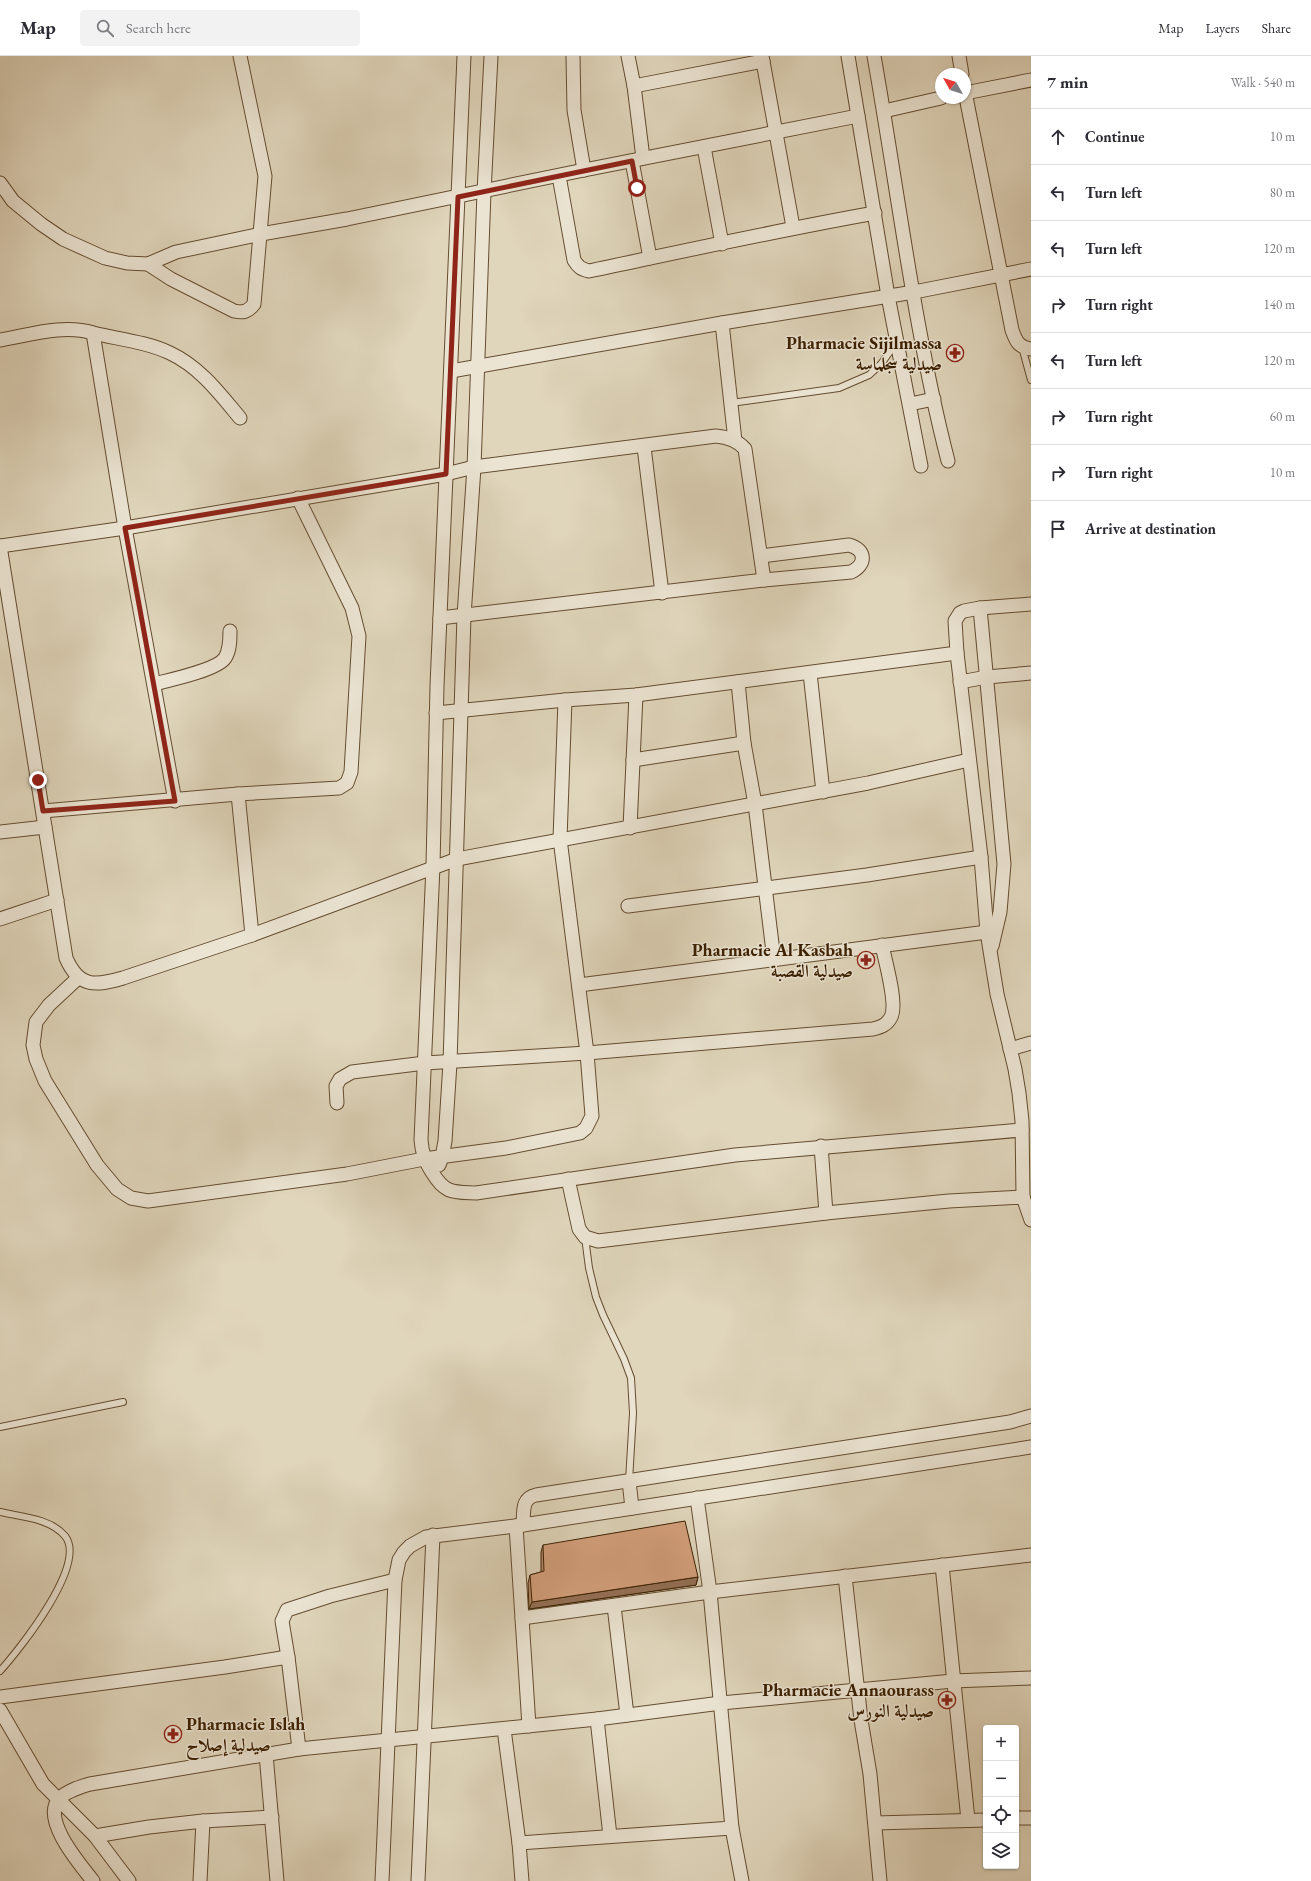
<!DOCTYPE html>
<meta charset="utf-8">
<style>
:root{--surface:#fff;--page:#f2f2f3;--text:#2b2b33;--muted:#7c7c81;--line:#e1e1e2}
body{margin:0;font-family:"EB Garamond",Amiri,serif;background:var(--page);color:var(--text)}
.controls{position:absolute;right:12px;bottom:12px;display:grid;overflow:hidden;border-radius:4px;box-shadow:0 1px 3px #0004}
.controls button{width:36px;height:36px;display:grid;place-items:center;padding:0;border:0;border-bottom:1px solid var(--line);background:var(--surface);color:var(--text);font:20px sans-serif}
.compass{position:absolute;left:935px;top:12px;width:36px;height:36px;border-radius:50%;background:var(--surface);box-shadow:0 1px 3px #0004;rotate:309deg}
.stop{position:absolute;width:12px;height:12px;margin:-9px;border:3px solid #8f2418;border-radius:50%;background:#fff}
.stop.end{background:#8f2418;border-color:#fff;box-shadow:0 1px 4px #0008}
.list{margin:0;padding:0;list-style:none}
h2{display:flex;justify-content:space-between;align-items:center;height:52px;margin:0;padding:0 16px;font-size:17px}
h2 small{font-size:13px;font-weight:400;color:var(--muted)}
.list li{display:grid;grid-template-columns:26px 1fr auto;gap:12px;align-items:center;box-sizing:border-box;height:56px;padding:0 16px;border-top:1px solid var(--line)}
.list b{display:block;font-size:15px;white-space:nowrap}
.list em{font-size:13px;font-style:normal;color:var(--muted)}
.icon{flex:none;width:22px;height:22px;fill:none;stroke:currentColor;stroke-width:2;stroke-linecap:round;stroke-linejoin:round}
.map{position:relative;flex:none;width:1031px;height:1825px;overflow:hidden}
header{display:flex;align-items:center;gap:24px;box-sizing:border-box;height:56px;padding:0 20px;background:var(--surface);border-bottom:1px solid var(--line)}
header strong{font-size:19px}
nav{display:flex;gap:22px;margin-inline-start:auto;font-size:14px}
.search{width:280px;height:36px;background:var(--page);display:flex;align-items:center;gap:10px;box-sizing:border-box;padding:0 14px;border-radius:4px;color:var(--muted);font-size:15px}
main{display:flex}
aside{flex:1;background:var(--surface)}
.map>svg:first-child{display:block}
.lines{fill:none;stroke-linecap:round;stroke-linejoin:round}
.lane-casing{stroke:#644d30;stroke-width:8}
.street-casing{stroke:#644d30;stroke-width:15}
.lane{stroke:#ebe4d3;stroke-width:6}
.street{stroke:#ebe4d3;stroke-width:13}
.wall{fill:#b68a6b;stroke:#3a1f01}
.shaded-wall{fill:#947057;stroke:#3a1f01}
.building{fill:#d4a07c;stroke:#3a1f01}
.route{stroke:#8f2418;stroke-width:5}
.labels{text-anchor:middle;stroke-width:3;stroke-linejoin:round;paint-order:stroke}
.poi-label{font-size:18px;font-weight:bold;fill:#3a1f01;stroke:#ebe4d3;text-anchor:end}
</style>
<header>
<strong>Map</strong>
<div class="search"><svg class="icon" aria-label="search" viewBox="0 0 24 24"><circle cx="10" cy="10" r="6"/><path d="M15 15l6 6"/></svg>Search here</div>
<nav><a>Map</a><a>Layers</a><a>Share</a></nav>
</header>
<main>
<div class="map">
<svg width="1031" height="1825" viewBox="0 0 1031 1825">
<rect width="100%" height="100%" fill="#e0d6bc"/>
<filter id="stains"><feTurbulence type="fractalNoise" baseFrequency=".005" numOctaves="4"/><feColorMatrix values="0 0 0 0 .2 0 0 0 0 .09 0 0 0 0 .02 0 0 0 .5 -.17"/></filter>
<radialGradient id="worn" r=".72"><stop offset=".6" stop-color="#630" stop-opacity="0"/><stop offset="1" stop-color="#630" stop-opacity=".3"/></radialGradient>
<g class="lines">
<defs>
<g id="lane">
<path d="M 1022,291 L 1031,324"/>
<path d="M 731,347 L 839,332 L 869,319 L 881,308 L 896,287"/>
<path d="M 585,1181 L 589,1212 L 596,1241 L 603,1259 L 624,1303 L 631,1322 L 633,1357 L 629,1425"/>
<path d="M 0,1371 L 123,1346"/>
<path d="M 0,1456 C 21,1461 50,1462 65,1480 C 88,1508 19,1594 0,1615"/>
</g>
<g id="street">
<path d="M 464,0 L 437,630 L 433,810 L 421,1084 C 422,1097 425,1105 432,1116 C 445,1138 453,1136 476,1137 L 735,1099 L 1022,1074"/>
<path d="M 573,0 L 574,54 L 584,114"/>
<path d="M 628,0 L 634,30 L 643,102"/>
<path d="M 762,0 L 793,171"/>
<path d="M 848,0 L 888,240 L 921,410"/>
<path d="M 874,0 C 898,135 914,273 948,405"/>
<path d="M 959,0 L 962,18"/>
<path d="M 634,30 L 763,5"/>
<path d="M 965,36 L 1012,274 C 1016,285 1018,291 1031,293"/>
<path d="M 965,37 L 1031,24"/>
<path d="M 884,55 L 941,42"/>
<path d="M 704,91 L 722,188"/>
<path d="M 632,105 L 650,202"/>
<path d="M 559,120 L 574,204 C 578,211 581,213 589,215 C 684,195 779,174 875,157"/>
<path d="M 0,127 L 13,145 L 41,168 L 63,183 L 105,202 L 127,207 L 148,208 L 176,196 L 261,178 L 347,163 L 584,114 L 858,60"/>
<path d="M 148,208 L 171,223 L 234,255 C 243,257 248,256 254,248 L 265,120 L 240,0"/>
<path d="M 722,267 L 735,385"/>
<path d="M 93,277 C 118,283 147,286 170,297 C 200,311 220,338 240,362"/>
<path d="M 0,284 C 30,279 63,268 93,277 L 125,472 L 175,745"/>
<path d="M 451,315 L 722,267 L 914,236 L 1031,213"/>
<path d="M 910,348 L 934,343"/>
<path d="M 644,391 L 662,537"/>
<path d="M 0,490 L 66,902 C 79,932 95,930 123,922 L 252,879 L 457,803 L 868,727 L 969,704"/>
<path d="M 0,490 L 125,472 L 446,418 L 474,411 L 716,380 C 728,381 737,384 745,393 L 764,524 L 440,562"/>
<path d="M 761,500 L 849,489 C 867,494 866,509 851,516 L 764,524"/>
<path d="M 980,552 L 1004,808 L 1000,856 L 992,890"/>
<path d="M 957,597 L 981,801 L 987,876 L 997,938 L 1015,1013 L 1019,1037 L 1022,1065 L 1023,1141"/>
<path d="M 810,617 L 823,736"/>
<path d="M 738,626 L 744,687 L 755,748 L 774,904"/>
<path d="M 960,626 L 987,621 L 1031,617"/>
<path d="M 154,628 C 170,624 217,614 225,602 C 230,594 230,584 230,575"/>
<path d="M 436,657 L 565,644 L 636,639 L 957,597 L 955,565 L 960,557 L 964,555 L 980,552 L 1031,548"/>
<path d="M 633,704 L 744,687"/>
<path d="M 238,738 L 252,879"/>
<path d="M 43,755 L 238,738 L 339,732 L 347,727 L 351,716 L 359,580 L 352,552 L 298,442"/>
<path d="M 630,772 L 636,639"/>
<path d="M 0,776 L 45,771"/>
<path d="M 628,850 L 867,819 L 981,801"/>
<path d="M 0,863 L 57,844"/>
<path d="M 78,922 L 49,949 L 36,966 L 33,989 L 36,1003 L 45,1025 L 97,1109 L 117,1133 L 131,1142 L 148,1145 L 347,1118 L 424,1103 L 506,1092 L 580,1077 L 586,1072 L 592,1060 L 587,997 L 873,973 C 881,971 887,969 891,961 C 898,948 885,905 882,889"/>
<path d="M 579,929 L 987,876"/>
<path d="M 1010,993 L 1031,987"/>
<path d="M 337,1047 L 336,1030 L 340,1023 L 352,1016 L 425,1007 L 587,997 L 560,783 L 565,644"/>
<path d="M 821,1090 L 826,1157"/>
<path d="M 439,1109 L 442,1101 L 445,1085 L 450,1007 L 464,560 L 474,411 L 484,136 L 491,0"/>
<path d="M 568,1123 L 579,1173 L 585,1181 L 598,1185 L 826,1157 L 949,1145 L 1023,1141 L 1031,1164"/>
<path d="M 629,1425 L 632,1452"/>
<path d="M 523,1469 C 524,1457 521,1442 536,1439 L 1010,1366 L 1031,1360"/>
<path d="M 516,1470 L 529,1670"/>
<path d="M 942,1509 L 968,1764"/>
<path d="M 845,1520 L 861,1664 L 870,1718 L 880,1825"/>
<path d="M 614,1550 L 627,1659"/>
<path d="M 522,1562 L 710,1536 L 1031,1499"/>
<path d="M 288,1601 L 282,1565 L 287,1554 L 330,1540 L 395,1524"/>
<path d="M 0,1641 L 225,1611 L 288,1601 L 299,1693"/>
<path d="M 0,1654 L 43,1728 L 95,1780 L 129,1825"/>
<path d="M 597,1663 L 610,1780"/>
<path d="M 504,1673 L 519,1787 L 732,1772 L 710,1536 L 697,1442"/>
<path d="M 266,1698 L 277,1825"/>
<path d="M 1016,1762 L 1031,1762"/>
<path d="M 203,1765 L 272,1761"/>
<path d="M 875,1767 L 986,1764"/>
<path d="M 732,1772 L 742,1825"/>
<path d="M 95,1780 L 149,1771 L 203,1765 L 200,1825"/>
<path d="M 519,1787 L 522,1825"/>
<path d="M 93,1825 C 80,1808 41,1764 59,1743 C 66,1735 80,1731 90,1728 L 299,1693 L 597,1663 L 721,1647 L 953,1625 L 1031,1622"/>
<path d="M 382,1825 L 395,1524 L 399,1504 L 404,1496 L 410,1490 L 426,1481 L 523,1469 L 1031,1391"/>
<path d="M 418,1825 L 433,1479"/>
</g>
</defs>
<use href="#lane" class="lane-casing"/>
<use href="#street" class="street-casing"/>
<use href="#lane" class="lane"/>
<use href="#street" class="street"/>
</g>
<path class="wall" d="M 543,1489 L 698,1521 L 696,1529 L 529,1553 L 528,1527 L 530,1519 L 541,1516 L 541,1496 Z"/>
<path class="shaded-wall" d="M 698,1521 L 696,1529 L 529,1553 L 532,1546 Z"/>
<path class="building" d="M 685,1465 L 698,1521 L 532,1546 L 530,1519 L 544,1515 L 543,1489 Z"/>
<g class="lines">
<path class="route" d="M 38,724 L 43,755 L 175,745 L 125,472 L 446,418 L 458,141 L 632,105 L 637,132"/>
</g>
<defs>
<symbol id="pharmacy-ring" viewBox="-11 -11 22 22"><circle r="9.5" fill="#ebe4d3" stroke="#8f2418" stroke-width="1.5"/><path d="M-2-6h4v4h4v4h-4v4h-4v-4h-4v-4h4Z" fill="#8f2418"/></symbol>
</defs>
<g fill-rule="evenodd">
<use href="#pharmacy-ring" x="945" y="287" width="20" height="20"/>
<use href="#pharmacy-ring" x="856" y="894" width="20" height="20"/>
<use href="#pharmacy-ring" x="937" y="1634" width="20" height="20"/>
<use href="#pharmacy-ring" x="163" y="1668" width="20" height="20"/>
</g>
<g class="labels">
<g class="poi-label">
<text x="942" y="293">Pharmacie Sijilmassa<tspan x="942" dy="21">صيدلية سجلماسة</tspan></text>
<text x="853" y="900">Pharmacie Al Kasbah<tspan x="853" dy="21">صيدلية القصبة</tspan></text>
<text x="934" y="1640">Pharmacie Annaourass<tspan x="934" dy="21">صيدلية النورس</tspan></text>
<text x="186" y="1674" text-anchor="start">Pharmacie Islah<tspan x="186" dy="21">صيدلية إصلاح</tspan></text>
</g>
</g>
<rect width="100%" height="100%" filter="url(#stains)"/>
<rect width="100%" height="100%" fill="url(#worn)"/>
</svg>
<div class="controls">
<button>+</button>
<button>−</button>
<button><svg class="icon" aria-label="locate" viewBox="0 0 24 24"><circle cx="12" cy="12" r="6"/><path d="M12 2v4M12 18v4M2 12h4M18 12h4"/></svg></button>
<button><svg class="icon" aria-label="layers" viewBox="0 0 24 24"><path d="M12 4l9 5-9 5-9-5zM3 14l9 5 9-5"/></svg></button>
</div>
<svg class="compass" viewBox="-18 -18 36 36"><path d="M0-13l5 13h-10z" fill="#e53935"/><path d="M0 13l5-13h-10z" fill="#7c7c81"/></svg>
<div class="stop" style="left:637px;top:132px"></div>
<div class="stop end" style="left:38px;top:724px"></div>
</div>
<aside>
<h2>7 min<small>Walk · 540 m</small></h2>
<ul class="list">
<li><svg class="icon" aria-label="ahead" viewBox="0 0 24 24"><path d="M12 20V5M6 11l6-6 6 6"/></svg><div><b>Continue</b></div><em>10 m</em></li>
<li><svg class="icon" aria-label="left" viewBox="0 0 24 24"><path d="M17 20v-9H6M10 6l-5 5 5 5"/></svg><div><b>Turn left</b></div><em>80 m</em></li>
<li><svg class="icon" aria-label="left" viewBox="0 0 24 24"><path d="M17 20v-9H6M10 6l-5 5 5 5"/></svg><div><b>Turn left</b></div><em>120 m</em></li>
<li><svg class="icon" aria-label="right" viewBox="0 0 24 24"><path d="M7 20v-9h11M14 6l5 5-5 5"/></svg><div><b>Turn right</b></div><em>140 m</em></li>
<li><svg class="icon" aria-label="left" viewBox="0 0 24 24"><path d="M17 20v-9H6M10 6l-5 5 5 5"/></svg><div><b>Turn left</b></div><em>120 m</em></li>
<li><svg class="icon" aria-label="right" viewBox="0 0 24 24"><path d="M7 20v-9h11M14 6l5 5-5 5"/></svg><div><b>Turn right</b></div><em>60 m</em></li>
<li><svg class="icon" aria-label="right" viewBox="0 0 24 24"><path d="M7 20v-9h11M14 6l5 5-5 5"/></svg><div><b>Turn right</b></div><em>10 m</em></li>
<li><svg class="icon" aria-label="arrive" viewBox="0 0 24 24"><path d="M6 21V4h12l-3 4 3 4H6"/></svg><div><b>Arrive at destination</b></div></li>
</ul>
</aside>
</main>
